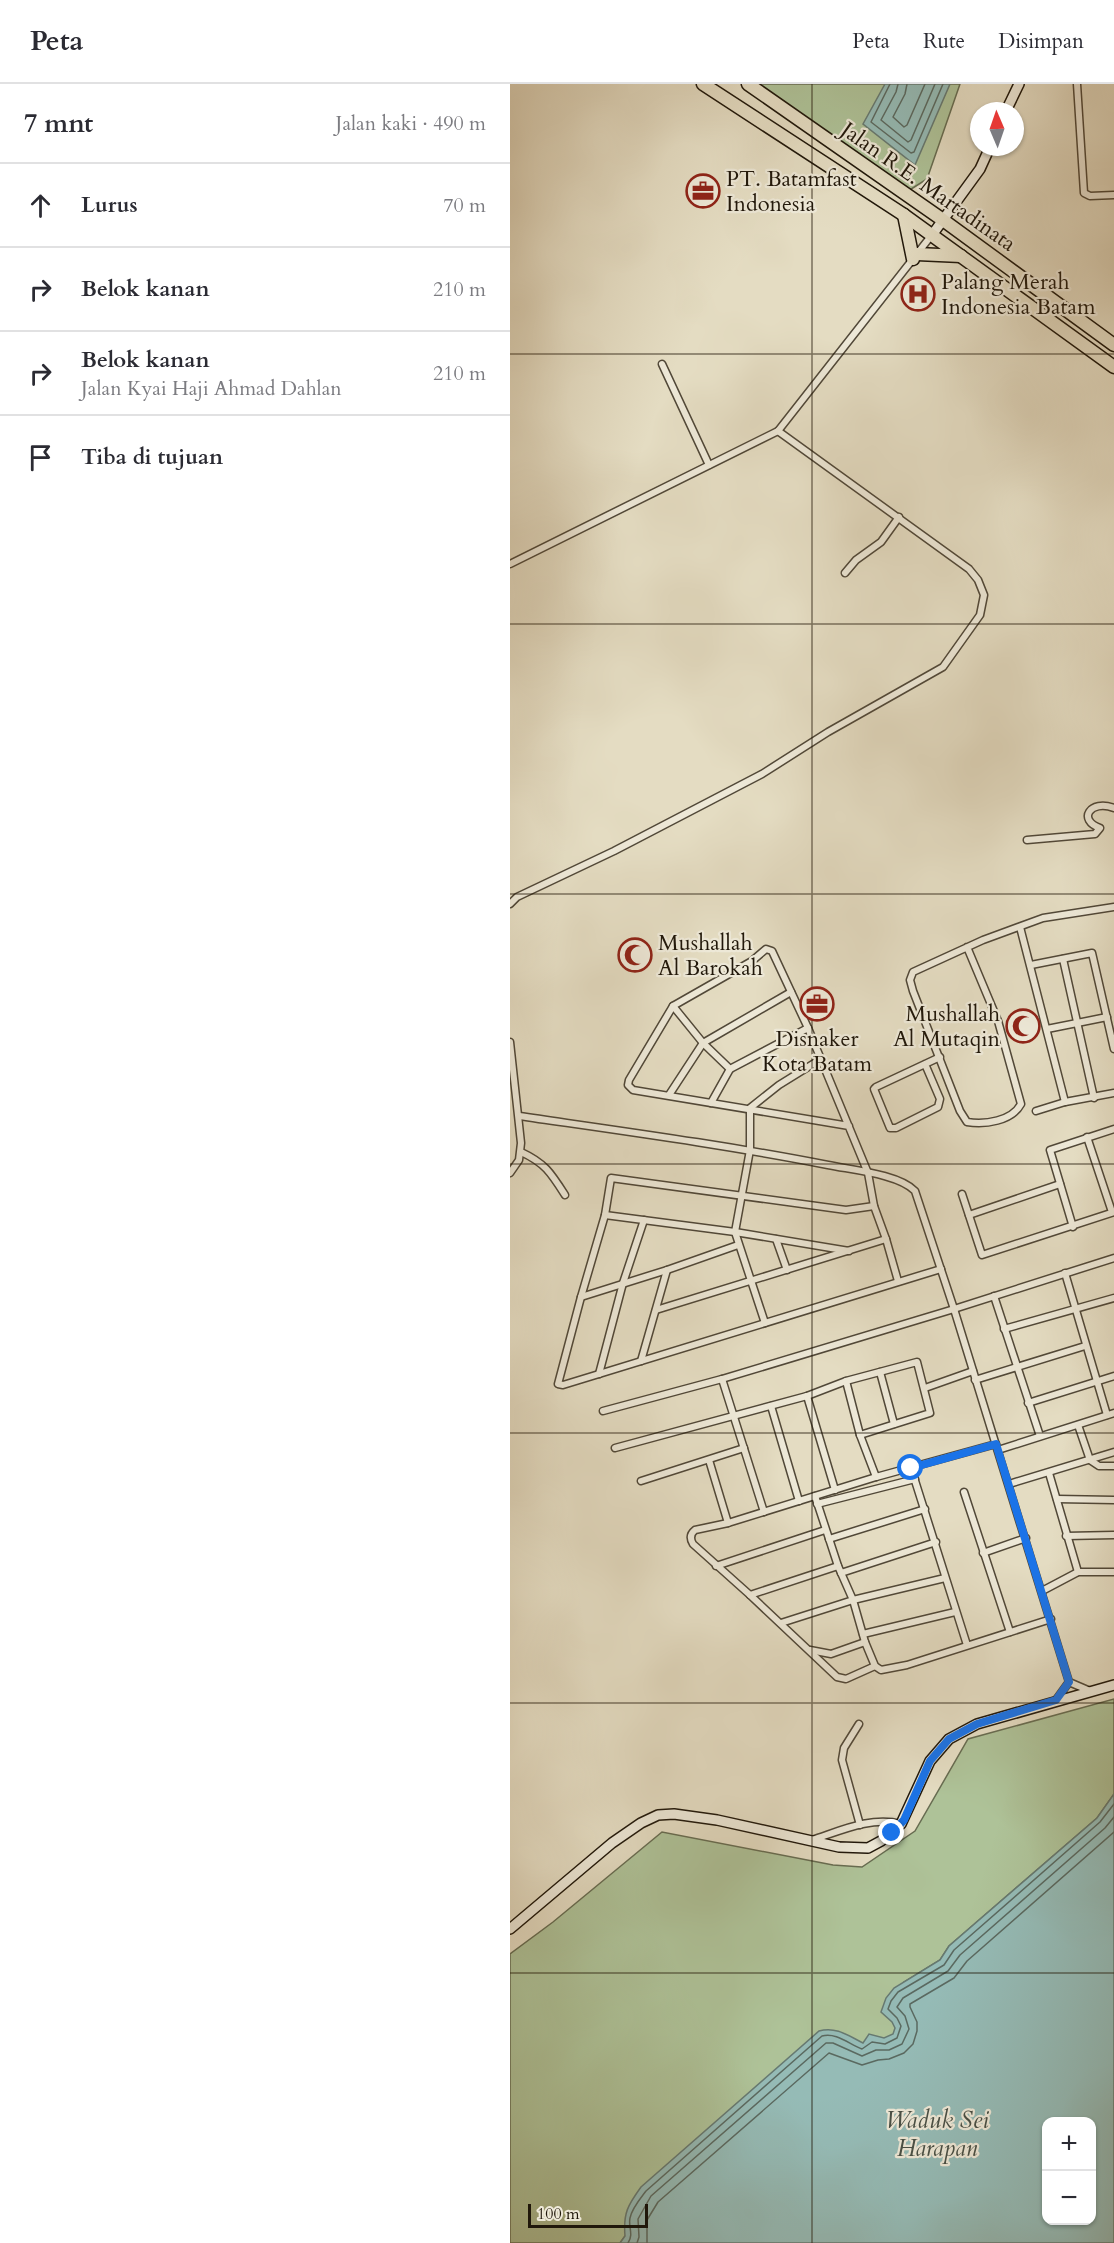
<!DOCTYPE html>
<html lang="id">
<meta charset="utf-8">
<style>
:root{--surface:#fff;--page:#f2f2f3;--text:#2b2b33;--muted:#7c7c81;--line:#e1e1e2}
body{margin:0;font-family:Cardo,serif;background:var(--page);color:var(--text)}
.controls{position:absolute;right:18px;bottom:18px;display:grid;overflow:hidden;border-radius:12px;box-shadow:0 2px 4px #0004}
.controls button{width:54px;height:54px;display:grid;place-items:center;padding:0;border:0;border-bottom:2px solid var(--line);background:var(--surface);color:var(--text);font:30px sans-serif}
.compass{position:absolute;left:460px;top:18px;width:54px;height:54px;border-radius:50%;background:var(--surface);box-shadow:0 2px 4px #0004;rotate:358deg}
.scale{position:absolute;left:18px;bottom:15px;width:120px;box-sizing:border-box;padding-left:6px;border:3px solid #20170a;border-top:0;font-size:16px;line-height:21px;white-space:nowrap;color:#20170a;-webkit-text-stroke:4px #ede8d7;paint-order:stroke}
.stop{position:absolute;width:18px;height:18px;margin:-14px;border:4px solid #1a73e8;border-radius:50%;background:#fff}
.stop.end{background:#1a73e8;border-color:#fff;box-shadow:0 2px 6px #0008}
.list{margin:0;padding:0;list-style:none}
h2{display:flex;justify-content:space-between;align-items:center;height:78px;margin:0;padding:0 24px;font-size:26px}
h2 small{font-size:20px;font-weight:400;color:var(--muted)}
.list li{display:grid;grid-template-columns:39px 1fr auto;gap:18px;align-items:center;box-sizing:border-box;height:84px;padding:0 24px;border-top:2px solid var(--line)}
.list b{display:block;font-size:22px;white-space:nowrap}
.list p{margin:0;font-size:20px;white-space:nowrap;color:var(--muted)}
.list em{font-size:20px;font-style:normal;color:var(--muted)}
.icon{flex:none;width:33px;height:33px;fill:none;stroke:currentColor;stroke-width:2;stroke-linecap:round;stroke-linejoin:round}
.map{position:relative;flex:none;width:604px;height:2159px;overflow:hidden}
header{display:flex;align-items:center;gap:36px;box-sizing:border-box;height:84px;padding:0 30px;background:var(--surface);border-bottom:2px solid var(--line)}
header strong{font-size:28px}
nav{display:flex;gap:33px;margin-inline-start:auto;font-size:21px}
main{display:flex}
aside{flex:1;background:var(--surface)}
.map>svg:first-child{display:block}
.green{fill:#aec298;stroke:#676c51;stroke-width:1.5}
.water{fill:#95bbb6;stroke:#667971;stroke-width:1.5;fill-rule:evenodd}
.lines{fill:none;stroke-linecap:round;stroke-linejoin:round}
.shore{stroke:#5a6960;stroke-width:1.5}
.street-casing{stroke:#514838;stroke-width:9}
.secondary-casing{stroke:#20170a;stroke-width:12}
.highway-casing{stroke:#20170a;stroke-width:15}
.street{stroke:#ede8d7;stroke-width:6}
.secondary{stroke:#ede8d7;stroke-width:9}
.highway{stroke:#e4dcc2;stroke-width:12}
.route{stroke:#1a73e8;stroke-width:8}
.grid{fill:none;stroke:#20170a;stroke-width:1.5;stroke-opacity:0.55}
.labels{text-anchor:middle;stroke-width:4.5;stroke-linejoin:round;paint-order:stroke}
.poi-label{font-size:22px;fill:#20170a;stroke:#ede8d7;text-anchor:start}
.street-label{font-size:22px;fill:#20170a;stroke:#ede8d7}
.water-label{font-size:24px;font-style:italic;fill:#495046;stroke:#ede8d7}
</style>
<header>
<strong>Peta</strong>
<nav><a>Peta</a><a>Rute</a><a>Disimpan</a></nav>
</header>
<main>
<aside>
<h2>7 mnt<small>Jalan kaki · 490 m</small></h2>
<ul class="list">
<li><svg class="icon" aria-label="ahead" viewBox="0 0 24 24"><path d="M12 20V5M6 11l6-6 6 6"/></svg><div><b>Lurus</b></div><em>70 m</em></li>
<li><svg class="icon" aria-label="right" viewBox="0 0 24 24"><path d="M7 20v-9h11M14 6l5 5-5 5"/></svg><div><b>Belok kanan</b></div><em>210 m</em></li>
<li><svg class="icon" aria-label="right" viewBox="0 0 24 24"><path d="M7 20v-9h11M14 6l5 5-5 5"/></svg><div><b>Belok kanan</b><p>Jalan Kyai Haji Ahmad Dahlan</p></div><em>210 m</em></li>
<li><svg class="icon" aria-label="arrive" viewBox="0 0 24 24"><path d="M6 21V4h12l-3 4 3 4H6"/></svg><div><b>Tiba di tujuan</b></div></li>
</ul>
</aside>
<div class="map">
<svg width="604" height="2159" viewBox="0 0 604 2159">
<rect width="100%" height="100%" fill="#e4dcc2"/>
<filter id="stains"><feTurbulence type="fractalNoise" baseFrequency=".00333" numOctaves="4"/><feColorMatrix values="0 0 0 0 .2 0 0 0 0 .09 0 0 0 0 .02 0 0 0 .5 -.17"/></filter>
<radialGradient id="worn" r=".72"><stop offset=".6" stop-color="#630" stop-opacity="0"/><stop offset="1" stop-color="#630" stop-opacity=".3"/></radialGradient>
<g class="green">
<path d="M 238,0 L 450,0 L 417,95 L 395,109 Z"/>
<path d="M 604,1615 L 604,1710 L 587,1734 L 439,1862 L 430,1876 L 394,1898 L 415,1945 L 115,2152 L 110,2159 L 0,2159 L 0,1870 L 43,1838 L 152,1748 L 323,1781 L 352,1783 L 405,1747 L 458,1655 Z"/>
</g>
<g class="water">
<path d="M 375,0 L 440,0 L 405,81 L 353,40 Z"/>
<path d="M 604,1710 L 604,2159 L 110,2159 L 115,2152 C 113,2129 118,2121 131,2103 L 309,1947 C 326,1942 339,1952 353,1959 L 359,1950 L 374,1954 L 383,1950 L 385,1944 L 382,1938 L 371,1928 L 376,1914 L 384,1904 L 430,1876 L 439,1862 L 587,1734 ZM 536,2038 L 582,2038 L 582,2136 L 536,2136 Z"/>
</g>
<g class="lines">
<g class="shore">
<path d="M 380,0 L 361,38 L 401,69 L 404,68 L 433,0"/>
<path d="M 388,0 L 386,8 L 371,36 L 398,58 L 401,56 L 425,0"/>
<path d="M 397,0 L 395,10 L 383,33 L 394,43 L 397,41 L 415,0"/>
<path d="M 118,2159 C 124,2150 118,2143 120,2134 C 122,2124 130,2115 136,2107 L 312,1952 C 326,1948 339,1960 352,1965 L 362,1958 L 375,1960 L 387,1954 L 391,1942 L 387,1934 L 378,1925 L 381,1917 L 388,1908 L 434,1881 L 444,1866 L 590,1738 L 604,1720"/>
<path d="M 127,2159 L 129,2153 L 128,2135 L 141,2112 L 316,1959 L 323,1959 L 352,1972 L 366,1966 L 379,1966 L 392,1960 L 399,1945 L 395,1932 L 387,1923 L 393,1914 L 438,1887 L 450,1871 L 595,1744 L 604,1733"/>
<path d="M 137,2159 L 137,2136 L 148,2118 L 319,1969 L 352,1981 L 368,1976 L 379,1975 L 394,1969 L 403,1960 L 407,1947 L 407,1938 L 400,1923 L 400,1920 L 444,1894 L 457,1877 L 604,1748"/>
</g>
<defs>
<g id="street">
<path d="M 567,0 L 574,109 L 580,112 L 604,111"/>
<path d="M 152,280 L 199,381"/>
<path d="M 0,480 L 268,347 L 421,152"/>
<path d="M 335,489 L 346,476 L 371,458 L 389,433"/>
<path d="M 517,756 L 585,750 L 590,744 C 567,736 580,715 604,724"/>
<path d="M 0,820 L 7,813 L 104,767 L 252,690 L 318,648 L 433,583 L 470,531 L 474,511 L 468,496 L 459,485 L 268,347"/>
<path d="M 510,843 L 555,1018 L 604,1009"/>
<path d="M 457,863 L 488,937 L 511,1020 C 502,1037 475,1041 457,1038 L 450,1027 L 403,907 L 400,896 L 403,888 L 473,856 L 533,834 L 604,823"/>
<path d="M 553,875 L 584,1014"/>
<path d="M 521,881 L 582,869 L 604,965"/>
<path d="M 163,922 L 193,959 L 220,985 L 298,944"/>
<path d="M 537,945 L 597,933"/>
<path d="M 0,958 L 11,1059 L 9,1076 L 0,1089"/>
<path d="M 415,980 L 430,1015 L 428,1023 L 386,1044 L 380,1044 L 364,1005 L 366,1003 L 430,973"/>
<path d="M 159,1011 L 193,959 L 281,908"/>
<path d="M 201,1019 L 220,985"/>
<path d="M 526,1027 L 555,1018"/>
<path d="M 9,1032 C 112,1047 216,1061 318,1081 C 342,1086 389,1090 405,1107 L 444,1225 L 559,1598 L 580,1607"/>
<path d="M 339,1042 L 123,1006 L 118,1001 L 119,996 L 163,922 L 242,877 L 256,865 L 262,867 L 298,944 L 358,1089 L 364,1122 L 376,1155 L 388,1197"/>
<path d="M 577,1053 L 602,1128"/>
<path d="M 11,1068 C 35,1079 41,1089 55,1111"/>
<path d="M 452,1110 L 472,1171 L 604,1128"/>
<path d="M 364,1122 L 336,1126 L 101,1094 L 95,1131 L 71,1213 L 48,1300 L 53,1301 L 89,1290 L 431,1185"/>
<path d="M 95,1131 L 225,1148 L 339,1167"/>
<path d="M 459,1131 L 550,1100"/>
<path d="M 563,1143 L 540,1066 L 604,1045"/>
<path d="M 266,1155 L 277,1186"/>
<path d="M 555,1189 L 597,1331"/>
<path d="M 484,1212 L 530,1352"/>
<path d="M 71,1213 L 157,1186 L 228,1161"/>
<path d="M 146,1226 L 376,1155"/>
<path d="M 255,1239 L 225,1148 L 240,1066 L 240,1024 L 269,1001 L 311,975"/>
<path d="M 494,1245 L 604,1214"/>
<path d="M 131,1277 L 157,1186"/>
<path d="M 370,1288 L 384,1340"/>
<path d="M 89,1290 L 113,1199 L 134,1136"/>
<path d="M 465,1296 L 575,1262"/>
<path d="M 336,1297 L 350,1351 L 366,1393"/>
<path d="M 415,1304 L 463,1287"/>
<path d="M 297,1312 L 325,1406"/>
<path d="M 518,1319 L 604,1292"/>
<path d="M 261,1322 L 289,1417"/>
<path d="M 93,1327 L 212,1295"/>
<path d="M 568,1341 L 580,1376 L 589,1382 L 604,1382"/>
<path d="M 105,1364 L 297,1312 L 336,1297 L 407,1278 L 420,1329 L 350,1351"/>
<path d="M 488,1366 L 604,1329"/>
<path d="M 199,1376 L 218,1439"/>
<path d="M 401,1384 L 457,1561"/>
<path d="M 539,1389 L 568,1488"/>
<path d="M 131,1397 L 234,1364"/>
<path d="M 499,1400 L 604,1368"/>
<path d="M 454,1408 L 500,1548"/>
<path d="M 305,1412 L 328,1482 L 343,1516 L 355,1558 L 365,1582 L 371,1586 L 397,1581 L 541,1535"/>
<path d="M 547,1415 L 604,1416"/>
<path d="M 307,1420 L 405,1395"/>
<path d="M 254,1428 L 212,1295 L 444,1225 L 604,1174"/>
<path d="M 556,1452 L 604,1451"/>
<path d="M 319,1455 L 415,1425"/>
<path d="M 473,1469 L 516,1454"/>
<path d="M 206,1482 L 315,1446"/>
<path d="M 331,1489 L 426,1458"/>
<path d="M 532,1507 L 568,1488 L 604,1488"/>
<path d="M 240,1511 L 328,1482"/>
<path d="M 271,1539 L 343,1516 L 435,1494"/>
<path d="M 353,1550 L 445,1528"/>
<path d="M 300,1566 L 321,1570 L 355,1558"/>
<path d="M 365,1582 L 336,1595 L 327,1593 L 240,1511 L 183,1460 C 180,1455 180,1450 185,1446 L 218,1439 L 366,1393 L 486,1360"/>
<path d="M 546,1616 L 559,1598"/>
<path d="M 349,1640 L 334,1664 L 332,1676 L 350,1741"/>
<path d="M 302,1756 C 330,1747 361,1732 391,1740"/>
</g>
<g id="secondary">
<path d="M 496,27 L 509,0"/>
<path d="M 422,151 L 470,85 L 480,63"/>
<path d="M 0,1845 L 102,1759 L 131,1739 L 148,1731 L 164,1730 L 207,1736 L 329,1763 L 358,1764 L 371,1757 L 391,1740 L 420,1677 L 439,1655 L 467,1640 L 604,1601"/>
</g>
<g id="highway">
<path d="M 193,0 L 394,131 L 604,283"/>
<path d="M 238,0 L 433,136 L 604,261"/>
<path d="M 394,131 L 403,175"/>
<path d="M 407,170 L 451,172"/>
</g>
</defs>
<use href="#street" class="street-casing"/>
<use href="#secondary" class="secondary-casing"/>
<use href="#highway" class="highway-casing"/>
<use href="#street" class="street"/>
<use href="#secondary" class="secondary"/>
<use href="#highway" class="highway"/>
</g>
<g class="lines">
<path class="route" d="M 382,1749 L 394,1736 L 420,1677 L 439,1655 L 467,1640 L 546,1616 L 559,1598 L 486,1360 L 401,1384"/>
</g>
<path class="grid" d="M 302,0 L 302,2159M 0,270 L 604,270M 0,540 L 604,540M 0,810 L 604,810M 0,1080 L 604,1080M 0,1349 L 604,1349M 0,1619 L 604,1619M 0,1889 L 604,1889"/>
<defs>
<symbol id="office-ring" viewBox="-11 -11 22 22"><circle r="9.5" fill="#ede8d7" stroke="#8f2418" stroke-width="1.5"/><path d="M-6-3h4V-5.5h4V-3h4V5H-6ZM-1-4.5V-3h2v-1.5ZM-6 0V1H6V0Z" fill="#8f2418"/></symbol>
<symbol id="hospital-ring" viewBox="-11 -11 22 22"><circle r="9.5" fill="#ede8d7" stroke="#8f2418" stroke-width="1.5"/><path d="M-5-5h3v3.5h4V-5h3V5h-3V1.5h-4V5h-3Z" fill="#8f2418"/></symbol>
<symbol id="mosque-ring" viewBox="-11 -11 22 22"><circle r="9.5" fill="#ede8d7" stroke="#8f2418" stroke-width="1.5"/><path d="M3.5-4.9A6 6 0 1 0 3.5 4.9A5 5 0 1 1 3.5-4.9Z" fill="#8f2418"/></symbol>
</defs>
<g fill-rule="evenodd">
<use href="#office-ring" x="174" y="88" width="38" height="38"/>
<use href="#hospital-ring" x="389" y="191" width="38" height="38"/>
<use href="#mosque-ring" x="106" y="852" width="38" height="38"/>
<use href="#office-ring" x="288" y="901" width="38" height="38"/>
<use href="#mosque-ring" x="494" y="923" width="38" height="38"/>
</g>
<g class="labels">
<g class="poi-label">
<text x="216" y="102">PT. Batamfast<tspan x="216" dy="25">Indonesia</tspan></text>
<text x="431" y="205">Palang Merah<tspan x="431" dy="25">Indonesia Batam</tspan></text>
<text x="148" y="866">Mushallah<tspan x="148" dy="25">Al Barokah</tspan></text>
<text x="490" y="937" text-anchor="end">Mushallah<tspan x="490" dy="25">Al Mutaqin</tspan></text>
<text x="307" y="962" text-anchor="middle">Disnaker<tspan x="307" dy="25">Kota Batam</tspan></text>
</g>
<g class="street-label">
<text transform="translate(419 102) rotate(35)" y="8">Jalan R.E. Martadinata</text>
</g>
<g class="water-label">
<text x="427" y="2044">Waduk Sei<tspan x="427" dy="28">Harapan</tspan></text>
</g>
</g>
<rect width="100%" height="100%" filter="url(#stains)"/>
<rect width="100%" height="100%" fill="url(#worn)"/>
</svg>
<div class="controls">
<button>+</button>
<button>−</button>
</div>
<svg class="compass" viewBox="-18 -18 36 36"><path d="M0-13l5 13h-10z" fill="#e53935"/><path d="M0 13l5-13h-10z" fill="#7c7c81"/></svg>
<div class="scale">100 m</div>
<div class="stop" style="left:401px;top:1384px"></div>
<div class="stop end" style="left:382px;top:1749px"></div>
</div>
</main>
